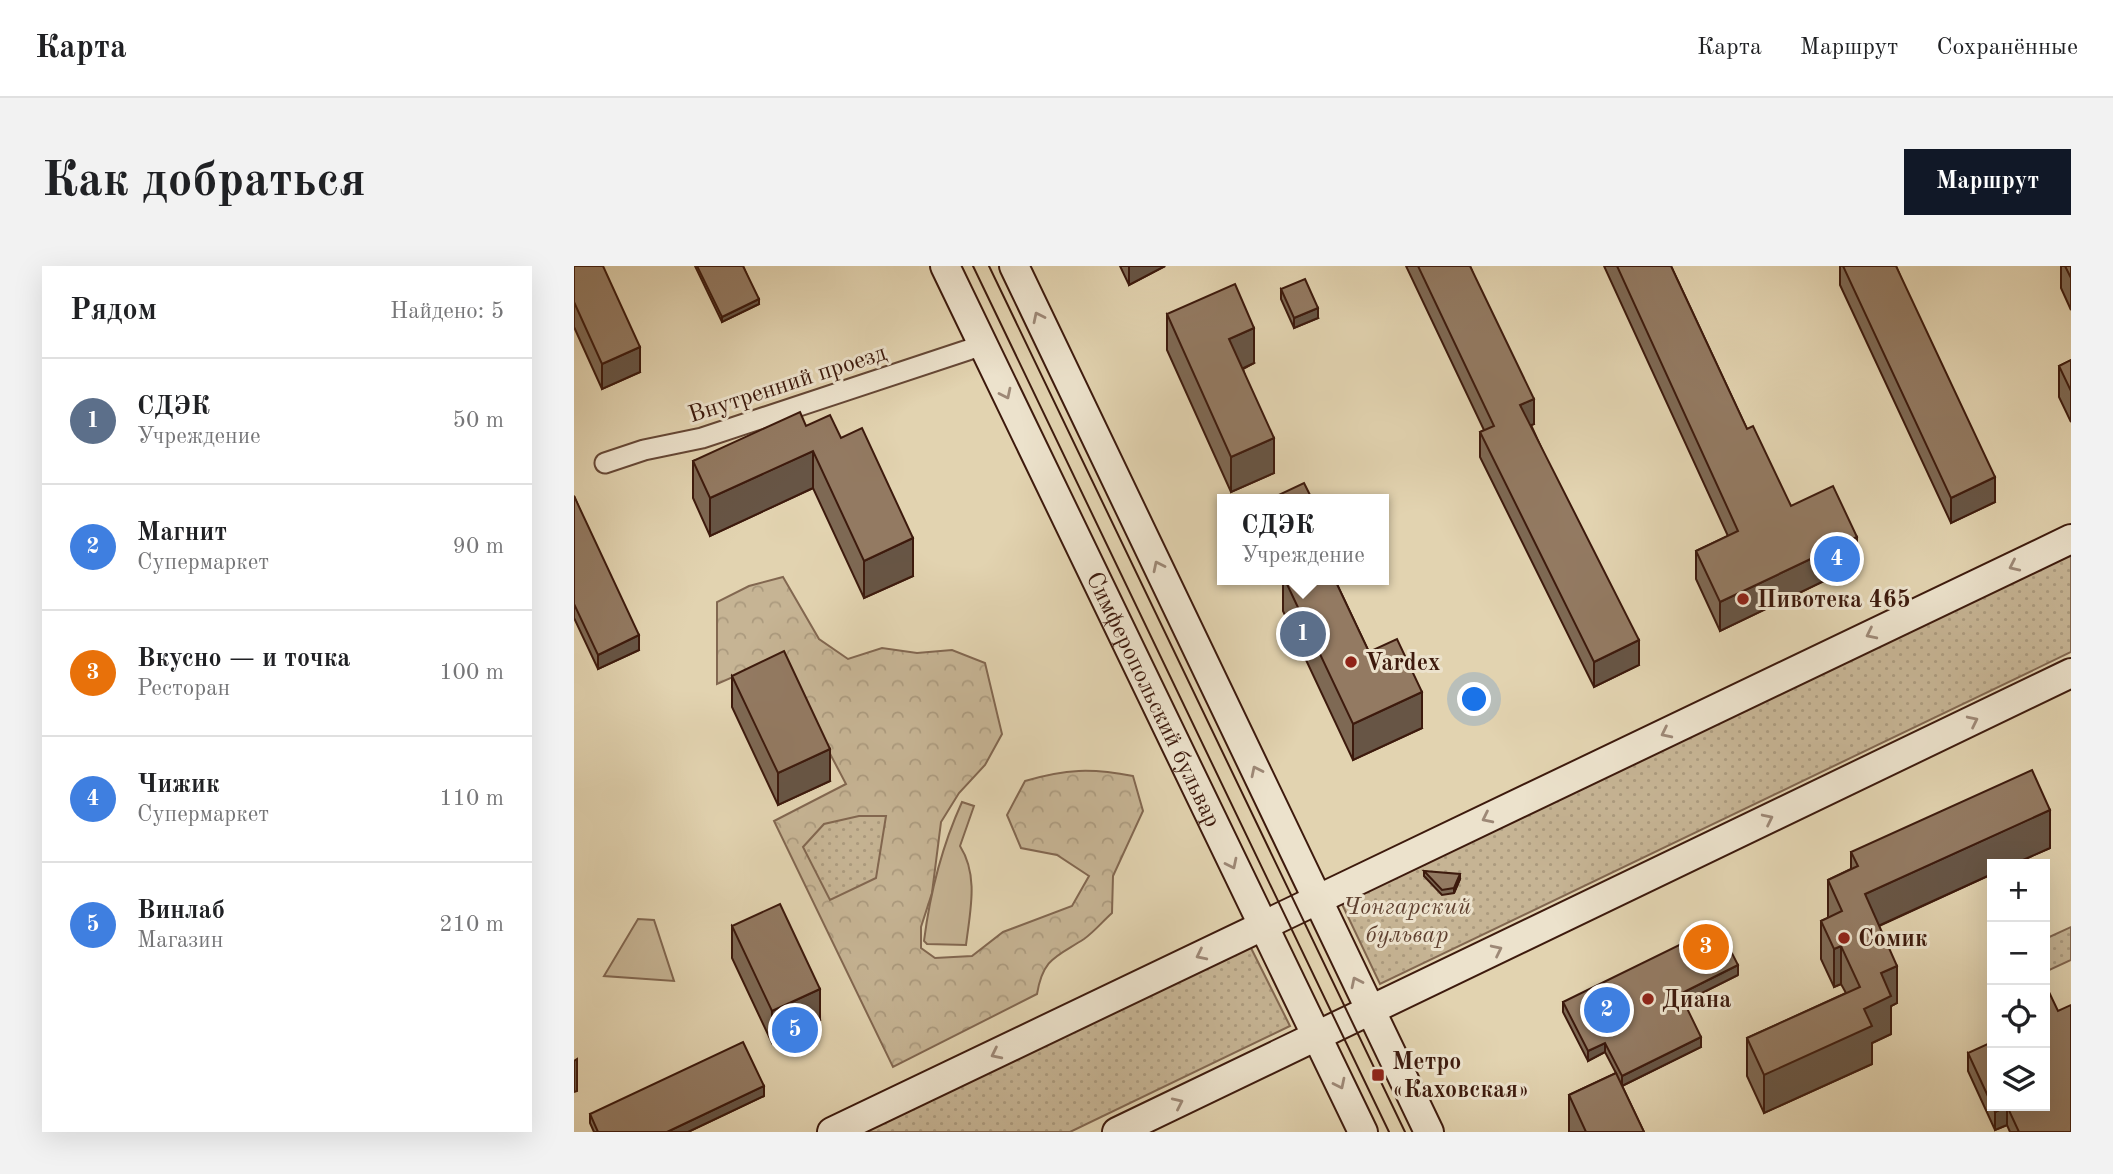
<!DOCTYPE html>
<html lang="ru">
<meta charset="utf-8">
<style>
:root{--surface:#fff;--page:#f2f2f2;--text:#202124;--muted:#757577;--line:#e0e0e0;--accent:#111827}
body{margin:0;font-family:"Old Standard TT",serif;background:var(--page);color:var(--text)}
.controls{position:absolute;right:21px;bottom:21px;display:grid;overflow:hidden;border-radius:0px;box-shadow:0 7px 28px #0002}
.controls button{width:63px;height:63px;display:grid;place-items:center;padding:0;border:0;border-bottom:2px solid var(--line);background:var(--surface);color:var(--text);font:35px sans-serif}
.you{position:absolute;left:901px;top:434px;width:24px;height:24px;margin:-18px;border:5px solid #fff;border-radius:50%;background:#1a73e8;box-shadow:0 0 0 10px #1a73e833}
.badge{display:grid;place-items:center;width:46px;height:46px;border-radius:50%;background:var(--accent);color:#fff;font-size:23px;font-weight:700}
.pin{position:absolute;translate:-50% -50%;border:4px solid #fff;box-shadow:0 2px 7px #0006}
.popup{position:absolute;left:643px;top:228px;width:172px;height:91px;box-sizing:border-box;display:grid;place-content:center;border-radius:0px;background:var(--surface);filter:drop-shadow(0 2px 5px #0005);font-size:23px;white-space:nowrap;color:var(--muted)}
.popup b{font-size:26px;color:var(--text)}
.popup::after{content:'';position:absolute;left:50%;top:100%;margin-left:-14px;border:14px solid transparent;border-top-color:var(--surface)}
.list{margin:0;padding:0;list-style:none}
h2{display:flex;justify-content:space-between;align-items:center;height:91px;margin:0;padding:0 28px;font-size:30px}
h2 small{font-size:23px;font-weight:400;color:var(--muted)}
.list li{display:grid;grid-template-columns:46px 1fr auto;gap:21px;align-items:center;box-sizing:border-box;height:126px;padding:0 28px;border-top:2px solid var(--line)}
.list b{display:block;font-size:26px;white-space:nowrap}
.list p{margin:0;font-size:23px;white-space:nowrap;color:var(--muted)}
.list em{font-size:23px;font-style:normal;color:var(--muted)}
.icon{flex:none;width:38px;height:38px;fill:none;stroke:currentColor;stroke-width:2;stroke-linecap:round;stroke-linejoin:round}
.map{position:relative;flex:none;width:1497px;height:866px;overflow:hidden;border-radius:0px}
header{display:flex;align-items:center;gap:42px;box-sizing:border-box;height:98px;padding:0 35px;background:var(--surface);border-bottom:2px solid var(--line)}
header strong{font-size:33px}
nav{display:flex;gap:38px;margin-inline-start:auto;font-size:24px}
.intro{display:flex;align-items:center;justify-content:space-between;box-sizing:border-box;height:168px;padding:0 42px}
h1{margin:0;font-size:49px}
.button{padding:18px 32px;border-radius:0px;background:var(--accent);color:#fff;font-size:24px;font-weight:700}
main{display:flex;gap:42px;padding:0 42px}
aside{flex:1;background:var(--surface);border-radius:0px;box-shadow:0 7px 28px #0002}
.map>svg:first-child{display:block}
.forest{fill:url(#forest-crowns);stroke:#826750;stroke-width:2}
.park{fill:url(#park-dots);stroke:#826750;stroke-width:2}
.garden{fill:#c6b494;stroke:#826750;stroke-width:2}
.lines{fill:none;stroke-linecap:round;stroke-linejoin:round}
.minor-casing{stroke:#664836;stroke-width:23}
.secondary-casing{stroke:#3d1a0d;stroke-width:32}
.minor{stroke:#ece2cc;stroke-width:19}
.secondary{stroke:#ece2cc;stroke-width:28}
.tram{stroke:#3d1a0d;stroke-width:2}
.wall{fill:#7e6954;stroke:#3d1a0d;stroke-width:2}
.shaded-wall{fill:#675545;stroke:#3d1a0d;stroke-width:2}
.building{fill:#937a62;stroke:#3d1a0d;stroke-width:2}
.oneway{stroke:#9d8876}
.poi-dot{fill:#8f2418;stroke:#ece2cc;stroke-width:2.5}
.labels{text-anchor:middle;stroke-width:6;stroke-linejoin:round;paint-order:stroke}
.street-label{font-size:24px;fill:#3d1a0d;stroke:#ece2cc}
.poi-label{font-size:24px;font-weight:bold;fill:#3d1a0d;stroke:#ece2cc;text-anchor:start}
.park-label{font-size:24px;font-style:italic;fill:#5f402f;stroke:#ece2cc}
</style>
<header>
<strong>Карта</strong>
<nav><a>Карта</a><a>Маршрут</a><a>Сохранённые</a></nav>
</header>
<div class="intro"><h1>Как добраться</h1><a class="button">Маршрут</a></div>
<main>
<aside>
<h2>Рядом<small>Найдено: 5</small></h2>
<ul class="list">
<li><span class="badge" style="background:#5c6f8a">1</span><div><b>СДЭК</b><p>Учреждение</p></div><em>50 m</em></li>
<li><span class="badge" style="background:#3f7fe0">2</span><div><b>Магнит</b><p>Супермаркет</p></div><em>90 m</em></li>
<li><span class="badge" style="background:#e8710a">3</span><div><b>Вкусно — и точка</b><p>Ресторан</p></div><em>100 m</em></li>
<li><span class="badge" style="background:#3f7fe0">4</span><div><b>Чижик</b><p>Супермаркет</p></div><em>110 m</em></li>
<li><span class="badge" style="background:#3f7fe0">5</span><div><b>Винлаб</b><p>Магазин</p></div><em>210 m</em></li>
</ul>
</aside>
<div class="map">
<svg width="1497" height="866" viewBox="0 0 1497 866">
<defs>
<pattern id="forest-crowns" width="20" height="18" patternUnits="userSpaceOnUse" patternTransform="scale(1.75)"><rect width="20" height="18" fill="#c6b494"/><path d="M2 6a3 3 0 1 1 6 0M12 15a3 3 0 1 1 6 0" fill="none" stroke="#ab9a7e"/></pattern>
<pattern id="park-dots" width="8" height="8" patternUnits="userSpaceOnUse" patternTransform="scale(1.75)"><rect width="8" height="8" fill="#c6b494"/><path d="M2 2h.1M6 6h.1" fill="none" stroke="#ab9a7e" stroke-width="1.8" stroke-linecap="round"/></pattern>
</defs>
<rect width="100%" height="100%" fill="#e2d3b0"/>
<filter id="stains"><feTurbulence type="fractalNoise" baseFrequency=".00286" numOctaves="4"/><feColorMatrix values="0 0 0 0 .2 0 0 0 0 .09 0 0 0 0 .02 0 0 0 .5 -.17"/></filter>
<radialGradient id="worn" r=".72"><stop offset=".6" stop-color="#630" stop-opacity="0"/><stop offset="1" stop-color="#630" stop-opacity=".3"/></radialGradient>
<path class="forest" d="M 209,311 L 245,373 L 274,393 L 308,382 L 343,387 L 378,384 L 411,397 L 428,468 L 411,499 L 385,527 L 367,556 L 358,627 L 347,661 L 347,682 L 361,692 L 398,690 L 429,666 L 498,640 L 515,610 L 483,589 L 447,582 L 433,549 L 451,515 C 492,503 517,502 559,510 L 569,545 L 539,610 L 538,647 C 529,655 520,666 510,673 C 482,691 469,692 463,728 L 319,801 L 200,555 L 272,518 L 205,391 L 143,418 L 143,336 L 175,320 Z"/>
<g class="park">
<path d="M 1497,289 L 1497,386 L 806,718 L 766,634 Z"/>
<path d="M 285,550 L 312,550 L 302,612 L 256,634 L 229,581 L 250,558 Z"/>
<path d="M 1497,661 L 1497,694 L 1471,706 L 1471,673 Z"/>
<path d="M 675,678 L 716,760 L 496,866 L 282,866 Z"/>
</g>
<g class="garden">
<path d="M 388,536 L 400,540 L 386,580 C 405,610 396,645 392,679 L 353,678 L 350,675 C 356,627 368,580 388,536 Z"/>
<path d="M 64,653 L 80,654 L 100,715 L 30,710 Z"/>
</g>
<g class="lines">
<defs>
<path id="minor" d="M 31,197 L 70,184 L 128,172 L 409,79"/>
<g id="secondary">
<path id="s1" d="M 371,0 L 789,866"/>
<path d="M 440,0 L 855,866"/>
<path d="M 258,866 L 1497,273"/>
<path d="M 543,866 L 1497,407"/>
</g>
</defs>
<use href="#minor" class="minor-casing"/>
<use href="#secondary" class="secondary-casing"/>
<use href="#minor" class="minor"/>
<use href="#secondary" class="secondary"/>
<g class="tram">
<path d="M 399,0 L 815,866"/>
<path d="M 415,0 L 831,866"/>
</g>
</g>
<g class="wall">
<path d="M 0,0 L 66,106 L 28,123 L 0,61 Z"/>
<path d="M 121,0 L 169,0 L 185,38 L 148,56 Z"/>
<path d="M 546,0 L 591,0 L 555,19 Z"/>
<path d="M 832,0 L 896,0 L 960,158 L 957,159 L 1065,399 L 1020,421 L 906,191 L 906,166 L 910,164 Z"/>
<path d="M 1030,0 L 1097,0 L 1173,163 L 1217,240 L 1283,299 L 1146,365 L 1122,313 L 1122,285 L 1154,270 Z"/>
<path d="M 1266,0 L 1322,0 L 1421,236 L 1377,257 L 1266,19 Z"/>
<path d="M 1487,0 L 1497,0 L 1497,44 L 1487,22 Z"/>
<path d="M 707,23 L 744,52 L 720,62 L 707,33 Z"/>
<path d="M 593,48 L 680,97 L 669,103 L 700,207 L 657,226 L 593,84 Z"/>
<path d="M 1497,94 L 1497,156 L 1485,131 L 1485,100 Z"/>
<path d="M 232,160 L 267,172 L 339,310 L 290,332 L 239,222 L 136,270 L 119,232 L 119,195 Z"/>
<path d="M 0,230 L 65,384 L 24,403 L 0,352 Z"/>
<path d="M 709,314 L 761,314 L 795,386 L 848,462 L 779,494 L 709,345 Z"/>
<path d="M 158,410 L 256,515 L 204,539 L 158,441 Z"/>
<path d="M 1476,582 L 1440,598 L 1418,598 L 1418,608 L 1305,660 L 1323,737 L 1317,740 L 1317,768 L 1298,777 L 1298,798 L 1190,847 L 1173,810 L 1173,772 L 1272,727 L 1267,718 L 1260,721 L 1247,693 L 1247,655 L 1254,652 L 1254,614 L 1277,603 L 1277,586 Z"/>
<path d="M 850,605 L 886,613 L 880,627 L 868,629 L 850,610 Z"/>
<path d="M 158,660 L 246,754 L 198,777 L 158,692 Z"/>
<path d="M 1164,709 L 1110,736 L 1127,781 L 1048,820 L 1070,866 L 995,866 L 995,829 L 1042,807 L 1031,786 L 1014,795 L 989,746 L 989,736 Z"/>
<path d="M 1394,787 L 1471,840 L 1497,866 L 1436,866 L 1433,859 L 1421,864 L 1394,805 Z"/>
<path d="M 190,830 L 114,866 L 20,866 L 16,857 L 16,848 Z"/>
</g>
<g class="shaded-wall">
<path d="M 555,0 L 591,0 L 555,19 Z"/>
<path d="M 185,33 L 185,38 L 148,56 L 148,51 Z"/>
<path d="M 744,42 L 744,52 L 720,62 L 720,52 Z"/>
<path d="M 680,62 L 680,97 L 655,109 L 655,73 Z"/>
<path d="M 66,81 L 66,106 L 28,123 L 28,98 Z"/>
<path d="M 960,133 L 960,158 L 946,164 L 946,139 Z"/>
<path d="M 700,172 L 700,207 L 657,226 L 657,191 Z"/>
<path d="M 239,185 L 239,222 L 136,270 L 136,232 Z"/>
<path d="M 1421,211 L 1421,236 L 1377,257 L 1377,232 Z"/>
<path d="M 1283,271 L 1283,299 L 1146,365 L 1146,336 Z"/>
<path d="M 339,272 L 339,310 L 290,332 L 290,295 Z"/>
<path d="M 65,369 L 65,384 L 24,403 L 24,389 Z"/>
<path d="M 1065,374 L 1065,399 L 1020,421 L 1020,396 Z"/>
<path d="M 848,426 L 848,462 L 779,494 L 779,458 Z"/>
<path d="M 256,483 L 256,515 L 204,539 L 204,507 Z"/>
<path d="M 1476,544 L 1476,582 L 1440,598 L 1418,598 L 1418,608 L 1291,666 L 1291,628 Z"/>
<path d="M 886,608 L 886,613 L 880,627 L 880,622 Z"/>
<path d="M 1267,680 L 1267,718 L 1260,721 L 1260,683 Z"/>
<path d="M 1164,699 L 1164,709 L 1106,738 L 1106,728 Z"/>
<path d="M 1323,700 L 1323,737 L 1317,740 L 1317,768 L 1298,777 L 1298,798 L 1190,847 L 1190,809 L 1290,743 L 1307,707 Z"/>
<path d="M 246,723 L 246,754 L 198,777 L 198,745 Z"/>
<path d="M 1127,771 L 1127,781 L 1048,820 L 1048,810 Z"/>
<path d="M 1031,777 L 1031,786 L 1014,795 L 1014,785 Z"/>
<path d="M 3,793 L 3,825 L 0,826 L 0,795 Z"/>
<path d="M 190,820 L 190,830 L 114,866 L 93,866 Z"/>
<path d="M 1433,840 L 1433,859 L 1421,864 L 1421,846 Z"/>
</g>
<g class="building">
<path d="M 0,0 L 29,0 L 66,81 L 28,98 L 0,36 Z"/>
<path d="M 123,0 L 169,0 L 185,33 L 148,51 Z"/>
<path d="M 844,0 L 896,0 L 960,133 L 946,139 L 1065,374 L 1020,396 L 906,166 L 920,160 Z"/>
<path d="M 1043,0 L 1097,0 L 1173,163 L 1179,160 L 1217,240 L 1259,220 L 1283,271 L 1146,336 L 1122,285 L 1164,265 Z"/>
<path d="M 1269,0 L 1322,0 L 1421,211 L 1377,232 Z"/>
<path d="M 1491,0 L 1497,0 L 1497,12 Z"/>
<path d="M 731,13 L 744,42 L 720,52 L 707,23 Z"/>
<path d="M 661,18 L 680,62 L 655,73 L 700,172 L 657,191 L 593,48 Z"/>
<path d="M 1497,94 L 1497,125 L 1485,100 Z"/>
<path d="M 226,146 L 232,160 L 256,149 L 267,172 L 288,162 L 339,272 L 290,295 L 239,185 L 136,232 L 119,195 Z"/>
<path d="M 730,217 L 738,233 L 696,233 Z"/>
<path d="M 0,230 L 65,369 L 24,389 L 0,338 Z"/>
<path d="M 711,314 L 761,314 L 795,386 L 823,373 L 848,426 L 779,458 Z"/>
<path d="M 210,385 L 256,483 L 204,507 L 158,410 Z"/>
<path d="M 1458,504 L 1476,544 L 1291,628 L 1323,700 L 1307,707 L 1317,730 L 1290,743 L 1298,760 L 1190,809 L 1173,772 L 1286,721 L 1267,680 L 1260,683 L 1247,655 L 1268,645 L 1254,614 L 1284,600 L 1277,586 Z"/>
<path d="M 850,605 L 886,608 L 880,622 L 868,624 Z"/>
<path d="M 206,638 L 246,723 L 198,745 L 158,660 Z"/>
<path d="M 1144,660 L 1164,699 L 1106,728 L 1127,771 L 1048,810 L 1031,777 L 1014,785 L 989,736 Z"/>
<path d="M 1474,724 L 1484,745 L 1497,739 L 1497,866 L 1445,866 L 1433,840 L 1421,846 L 1419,840 L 1471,840 L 1471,726 Z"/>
<path d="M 169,776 L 190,820 L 93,866 L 24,866 L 16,848 Z"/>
<path d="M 1418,776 L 1418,839 L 1394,787 Z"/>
<path d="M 1042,807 L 1070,866 L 1012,866 L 995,829 Z"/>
</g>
<defs><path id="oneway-chevron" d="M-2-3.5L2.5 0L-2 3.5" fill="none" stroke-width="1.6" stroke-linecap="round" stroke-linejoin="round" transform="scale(1.75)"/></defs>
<g class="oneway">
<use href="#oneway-chevron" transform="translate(464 51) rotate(-116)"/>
<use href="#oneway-chevron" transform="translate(432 128) rotate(64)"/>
<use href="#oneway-chevron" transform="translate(584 300) rotate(-116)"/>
<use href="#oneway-chevron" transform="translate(1440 300) rotate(155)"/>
<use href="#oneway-chevron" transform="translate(1297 368) rotate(154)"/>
<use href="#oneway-chevron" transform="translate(1399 455) rotate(-26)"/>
<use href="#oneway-chevron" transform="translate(1092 467) rotate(154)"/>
<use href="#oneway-chevron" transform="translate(682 505) rotate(-116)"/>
<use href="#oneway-chevron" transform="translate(913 552) rotate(154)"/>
<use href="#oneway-chevron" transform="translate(1194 553) rotate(-26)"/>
<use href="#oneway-chevron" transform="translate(658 598) rotate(64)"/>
<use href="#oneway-chevron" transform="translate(923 684) rotate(-26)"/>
<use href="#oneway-chevron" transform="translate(627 689) rotate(154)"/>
<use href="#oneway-chevron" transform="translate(782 716) rotate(-116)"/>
<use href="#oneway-chevron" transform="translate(422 788) rotate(154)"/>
<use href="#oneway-chevron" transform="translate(766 818) rotate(64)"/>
<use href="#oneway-chevron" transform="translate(604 837) rotate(-25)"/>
</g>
<g class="poi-dot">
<circle cx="1169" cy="333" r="7"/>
<circle cx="777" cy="396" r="7"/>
<circle cx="1270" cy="672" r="7"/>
<circle cx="1074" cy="733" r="7"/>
<rect x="797" y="802" width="14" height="14" rx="3.5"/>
</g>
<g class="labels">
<g class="street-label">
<text transform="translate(213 117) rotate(-18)" y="8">Внутренний проезд</text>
<text dy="8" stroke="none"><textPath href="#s1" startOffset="481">Симферопольский бульвар</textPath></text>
</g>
<g class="poi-label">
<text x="1183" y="341">Пивотека 465</text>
<text x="791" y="404">Vardex</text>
<text x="1284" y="680">Сомик</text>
<text x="1088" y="741">Диана</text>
<text x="818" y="803">Метро<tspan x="818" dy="28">«Каховская»</tspan></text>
</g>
<g class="park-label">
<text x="833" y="648">Чонгарский<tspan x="833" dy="28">бульвар</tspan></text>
</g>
</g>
<rect width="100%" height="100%" filter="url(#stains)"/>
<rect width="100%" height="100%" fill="url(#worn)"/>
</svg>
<div class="controls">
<button>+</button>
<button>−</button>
<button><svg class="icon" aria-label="locate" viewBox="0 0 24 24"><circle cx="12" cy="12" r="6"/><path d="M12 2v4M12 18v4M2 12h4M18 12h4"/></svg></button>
<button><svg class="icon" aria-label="layers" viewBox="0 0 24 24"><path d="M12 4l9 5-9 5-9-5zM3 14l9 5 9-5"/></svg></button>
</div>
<div class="you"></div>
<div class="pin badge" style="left:729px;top:368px;background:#5c6f8a">1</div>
<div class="popup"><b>СДЭК</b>Учреждение</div>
<div class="pin badge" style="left:1033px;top:744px;background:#3f7fe0">2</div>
<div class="pin badge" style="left:1132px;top:681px;background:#e8710a">3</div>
<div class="pin badge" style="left:1263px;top:293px;background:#3f7fe0">4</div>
<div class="pin badge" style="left:221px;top:764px;background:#3f7fe0">5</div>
</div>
</main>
